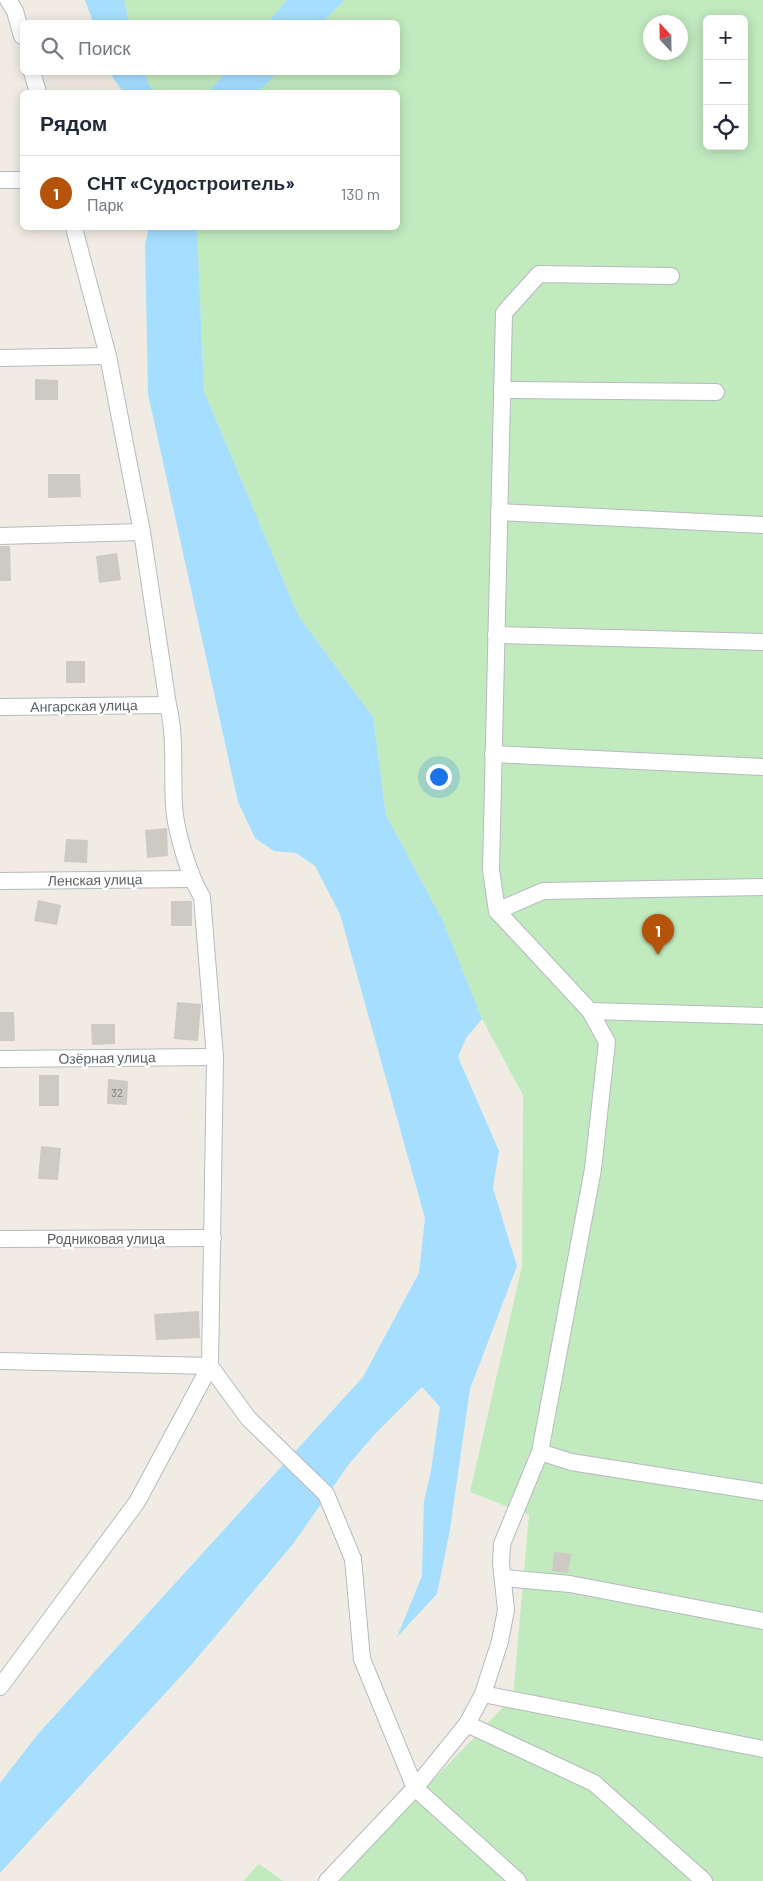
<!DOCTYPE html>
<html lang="ru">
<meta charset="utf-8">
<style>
:root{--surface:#fff;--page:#f2f2f3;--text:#1f2937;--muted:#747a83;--line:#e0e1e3;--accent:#b45309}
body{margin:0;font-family:Barlow,sans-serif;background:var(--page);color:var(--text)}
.controls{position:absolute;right:15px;top:15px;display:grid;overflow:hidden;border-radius:8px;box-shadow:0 2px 12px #0003}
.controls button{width:45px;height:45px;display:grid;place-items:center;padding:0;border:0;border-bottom:1px solid var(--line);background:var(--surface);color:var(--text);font:25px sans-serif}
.compass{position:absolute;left:643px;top:15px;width:45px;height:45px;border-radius:50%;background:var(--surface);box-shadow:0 2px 12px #0003;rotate:338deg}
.you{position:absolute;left:438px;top:776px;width:18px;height:18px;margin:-12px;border:4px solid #fff;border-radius:50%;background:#1a73e8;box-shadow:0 0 0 8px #1a73e833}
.badge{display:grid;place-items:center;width:32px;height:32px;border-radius:50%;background:var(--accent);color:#fff;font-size:16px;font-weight:700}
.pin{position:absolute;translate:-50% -41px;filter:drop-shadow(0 1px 2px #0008)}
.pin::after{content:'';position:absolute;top:26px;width:18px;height:15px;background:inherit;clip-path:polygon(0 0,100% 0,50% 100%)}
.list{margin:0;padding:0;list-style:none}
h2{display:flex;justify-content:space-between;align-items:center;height:65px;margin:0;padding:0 20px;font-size:21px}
h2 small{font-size:16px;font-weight:400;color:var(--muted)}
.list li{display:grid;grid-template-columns:32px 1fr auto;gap:15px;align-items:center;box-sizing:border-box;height:75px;padding:0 20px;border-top:1px solid var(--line)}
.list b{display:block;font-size:19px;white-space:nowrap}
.list p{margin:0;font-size:16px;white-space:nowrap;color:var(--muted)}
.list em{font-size:16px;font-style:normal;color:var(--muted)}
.icon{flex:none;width:28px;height:28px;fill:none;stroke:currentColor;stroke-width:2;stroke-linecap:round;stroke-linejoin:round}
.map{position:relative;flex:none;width:763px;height:1881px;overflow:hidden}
.search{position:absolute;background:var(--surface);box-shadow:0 2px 12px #0003;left:20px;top:20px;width:380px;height:55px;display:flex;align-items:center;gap:12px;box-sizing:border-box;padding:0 18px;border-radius:8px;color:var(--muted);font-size:19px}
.panel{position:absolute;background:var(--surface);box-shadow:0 2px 12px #0003;left:20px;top:90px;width:380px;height:140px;border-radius:8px}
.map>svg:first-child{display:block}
.green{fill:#c1eabe;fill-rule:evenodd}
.water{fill:#a5deff}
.building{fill:#cdc9c3}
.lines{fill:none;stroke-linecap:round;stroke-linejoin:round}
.minor-casing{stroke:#b6bbbf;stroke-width:18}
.minor{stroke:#fff;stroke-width:16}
.labels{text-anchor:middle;stroke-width:5;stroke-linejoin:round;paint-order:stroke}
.number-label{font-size:11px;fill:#787b7d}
.street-label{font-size:14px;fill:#5c6166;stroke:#fff}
</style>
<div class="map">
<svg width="763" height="1881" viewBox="0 0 763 1881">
<rect width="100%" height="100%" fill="#f0ece4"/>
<g class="green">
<path d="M 124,0 L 287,0 L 268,22 L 129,22 Z"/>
<path d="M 345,0 L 763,0 L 763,1881 L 336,1881 L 513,1697 L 529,1515 L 470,1492 L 522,1266 L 523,1095 L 482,1019 L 442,919 L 386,815 L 373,717 L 298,615 L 204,391 L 197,228 L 398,228 L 398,92 L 259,92 L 277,73 L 398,72 L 398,22 L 322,22 ZM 707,19 L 744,19 L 744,146 L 707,146 ZM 650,22 L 680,22 L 680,52 L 650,52 Z"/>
<path d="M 144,73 L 225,73 L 208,92 L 153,92 Z"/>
<path d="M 259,1864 L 283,1881 L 243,1881 Z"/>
</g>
<g class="water">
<path d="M 85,0 L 124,0 L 129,22 L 93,22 Z"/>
<path d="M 287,0 L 345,0 L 322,22 L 268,22 Z"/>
<path d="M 110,73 L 144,73 L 153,92 L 123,92 Z"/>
<path d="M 225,73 L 225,72 L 277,73 L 259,92 L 208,92 Z"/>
<path d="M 149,228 L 197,228 L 204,391 L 298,615 L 373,717 L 386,815 L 442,919 L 482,1019 L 466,1038 L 458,1057 L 499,1151 L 493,1188 L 517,1266 L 470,1389 L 450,1530 L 437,1594 L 397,1637 L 422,1576 L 424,1501 L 431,1471 L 440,1407 L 422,1387 L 375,1434 L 349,1464 L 293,1544 L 192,1664 L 0,1873 L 0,1783 L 38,1734 L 363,1377 L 419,1273 L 425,1218 L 340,914 L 315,866 L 296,853 L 274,851 L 255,838 L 238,802 L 148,394 L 145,244 Z"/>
</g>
<g class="building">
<path d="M 35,379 L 58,380 L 58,400 L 35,400 Z"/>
<path d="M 48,474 L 80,474 L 81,497 L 48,498 Z"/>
<path d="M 0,546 L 10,546 L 11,581 L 0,581 Z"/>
<path d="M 117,553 L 121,580 L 99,583 L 96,556 Z"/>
<rect x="66" y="661" width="19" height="22"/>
<path d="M 167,828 L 168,856 L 147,858 L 145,830 Z"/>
<path d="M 66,839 L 88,840 L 87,863 L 64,862 Z"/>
<path d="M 38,900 L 61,905 L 57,925 L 34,921 Z"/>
<rect x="171" y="901" width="21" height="25"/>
<path d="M 177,1002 L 201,1004 L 198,1041 L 174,1039 Z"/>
<path d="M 0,1012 L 14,1012 L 15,1041 L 0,1041 Z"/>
<path d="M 91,1024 L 115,1024 L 115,1044 L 92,1045 Z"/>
<rect x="39" y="1075" width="20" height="31"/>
<path d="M 108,1079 L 128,1081 L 127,1105 L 107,1104 Z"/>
<path d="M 41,1146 L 61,1148 L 58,1180 L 38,1179 Z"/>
<path d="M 199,1311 L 200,1338 L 156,1340 L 154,1314 Z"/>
<path d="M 554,1552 L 571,1554 L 568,1573 L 552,1571 Z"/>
</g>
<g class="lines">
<defs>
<g id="minor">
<path d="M 8,0 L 15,11 L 22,36"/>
<path d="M 32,72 L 38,92"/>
<path d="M 0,180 L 22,180"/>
<path d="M 0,358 L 108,356"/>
<path d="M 502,390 L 716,392"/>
<path d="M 499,512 L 763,525"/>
<path d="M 0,536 L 142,532"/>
<path d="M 496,635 L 763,642"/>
<path d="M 0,707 L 168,705"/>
<path d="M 493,754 L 763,767"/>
<path d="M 0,881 L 191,879"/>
<path d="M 497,911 L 543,891 L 763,887"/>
<path d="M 590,1011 L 763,1016"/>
<path d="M 0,1059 L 215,1057"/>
<path d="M 0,1239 L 213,1238"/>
<path d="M 0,1361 L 210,1366 L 248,1418 L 326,1494 L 353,1559 L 362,1659 L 415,1788 L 518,1881"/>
<path d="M 540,1452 L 571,1462 L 763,1492"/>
<path d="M 504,1578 L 570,1584 L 763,1621"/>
<path d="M 0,1687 L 137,1502 L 210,1366 L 215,1057 L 202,897 C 189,876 175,829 174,805 C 172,771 176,738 168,705 L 142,532 L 108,356 L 74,228"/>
<path d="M 483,1694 L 763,1749"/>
<path d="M 467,1724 L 594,1783 L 704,1881"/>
<path d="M 327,1881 L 415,1788 L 467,1724 L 483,1694 L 500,1641 L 506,1610 L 501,1563 L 502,1544 L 540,1452 L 593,1169 L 607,1042 L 590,1011 L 497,911 L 491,870 L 504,313 L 539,274 L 671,276"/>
</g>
</defs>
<use href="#minor" class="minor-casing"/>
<use href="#minor" class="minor"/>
</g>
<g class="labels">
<g class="number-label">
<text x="117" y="1097">32</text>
</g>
<g class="street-label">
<text transform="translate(84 706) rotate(-1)" y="5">Ангарская улица</text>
<text transform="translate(95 880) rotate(-1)" y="5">Ленская улица</text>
<text transform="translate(107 1058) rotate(-1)" y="5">Озёрная улица</text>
<text x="106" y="1244">Родниковая улица</text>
</g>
</g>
</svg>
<div class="controls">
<button>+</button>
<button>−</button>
<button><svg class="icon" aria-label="locate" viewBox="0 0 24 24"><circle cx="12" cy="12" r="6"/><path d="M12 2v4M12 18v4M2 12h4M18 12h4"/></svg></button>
</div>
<svg class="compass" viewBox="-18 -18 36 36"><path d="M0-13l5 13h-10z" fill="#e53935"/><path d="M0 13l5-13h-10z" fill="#747a83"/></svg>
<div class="you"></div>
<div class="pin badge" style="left:658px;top:955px">1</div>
<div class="search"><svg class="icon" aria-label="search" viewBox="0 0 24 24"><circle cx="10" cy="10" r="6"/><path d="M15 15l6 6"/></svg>Поиск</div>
<section class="panel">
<h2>Рядом<small></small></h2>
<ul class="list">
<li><span class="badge">1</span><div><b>СНТ «Судостроитель»</b><p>Парк</p></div><em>130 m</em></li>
</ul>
</section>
</div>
